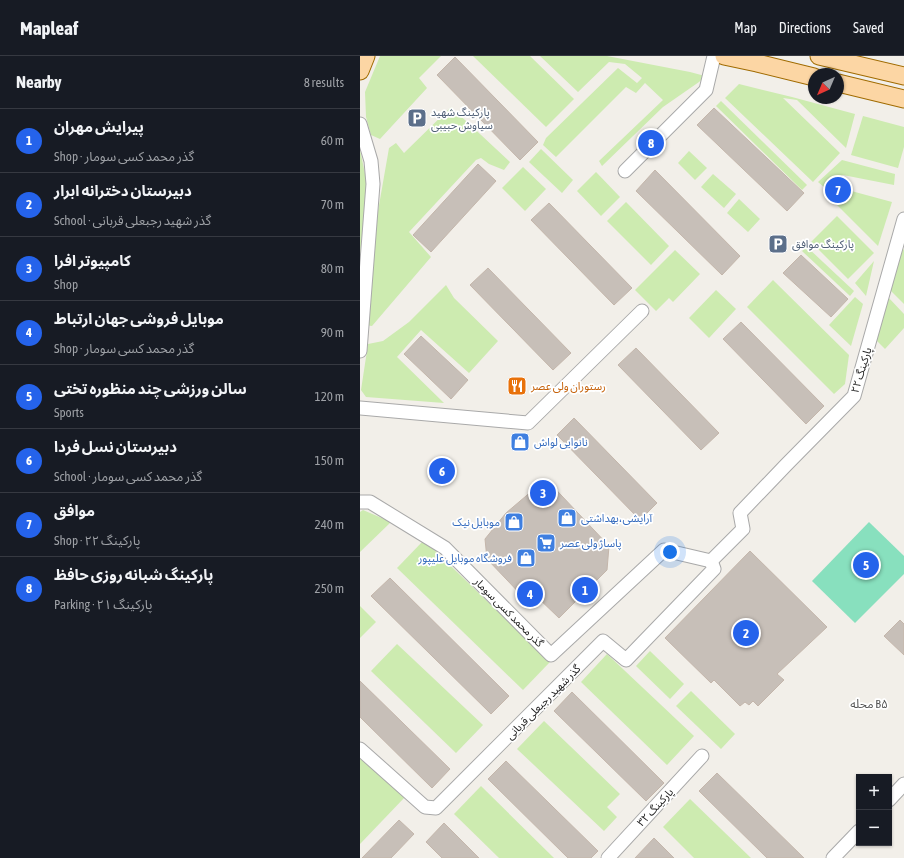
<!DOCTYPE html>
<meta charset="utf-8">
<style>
:root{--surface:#171b24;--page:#20242c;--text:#f1f3f6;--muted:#9ea1a6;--line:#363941;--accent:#2563eb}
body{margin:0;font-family:"Asap Condensed","Noto Sans Arabic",sans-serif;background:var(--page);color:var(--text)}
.controls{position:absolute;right:12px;bottom:12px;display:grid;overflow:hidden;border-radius:0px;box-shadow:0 1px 3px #0004}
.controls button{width:36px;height:36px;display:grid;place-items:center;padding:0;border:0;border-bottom:1px solid var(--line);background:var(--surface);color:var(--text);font:20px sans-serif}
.compass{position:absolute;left:448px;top:12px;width:36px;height:36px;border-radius:50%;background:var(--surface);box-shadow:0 1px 3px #0004;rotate:224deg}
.you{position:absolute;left:310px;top:496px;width:14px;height:14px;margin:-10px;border:3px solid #fff;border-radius:50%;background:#1a73e8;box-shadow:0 0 0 6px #1a73e833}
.badge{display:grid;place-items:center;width:26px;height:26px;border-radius:50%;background:var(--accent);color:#fff;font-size:13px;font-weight:700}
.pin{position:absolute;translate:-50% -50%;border:2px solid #fff;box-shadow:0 1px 4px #0006}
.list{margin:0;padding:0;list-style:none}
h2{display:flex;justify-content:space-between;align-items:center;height:52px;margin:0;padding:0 16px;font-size:17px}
h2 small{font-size:13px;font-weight:400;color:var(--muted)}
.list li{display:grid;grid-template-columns:26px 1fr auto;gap:12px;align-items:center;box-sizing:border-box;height:64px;padding:0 16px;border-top:1px solid var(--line)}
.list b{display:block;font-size:15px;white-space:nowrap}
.list p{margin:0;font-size:13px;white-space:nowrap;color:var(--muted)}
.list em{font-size:13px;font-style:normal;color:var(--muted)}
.map{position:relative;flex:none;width:544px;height:802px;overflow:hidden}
header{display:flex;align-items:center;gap:24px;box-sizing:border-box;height:56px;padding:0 20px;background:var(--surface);border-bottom:1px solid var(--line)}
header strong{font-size:19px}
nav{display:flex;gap:22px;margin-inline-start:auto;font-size:14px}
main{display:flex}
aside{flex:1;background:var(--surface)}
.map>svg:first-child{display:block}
.grass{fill:#cdebb0}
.pitch{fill:#88e0be}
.building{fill:#c7bfb8;stroke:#c4b6ab}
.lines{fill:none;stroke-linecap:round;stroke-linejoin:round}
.minor-casing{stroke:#a9a9a9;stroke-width:15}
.major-casing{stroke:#a06b00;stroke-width:19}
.minor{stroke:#fff;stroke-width:13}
.major{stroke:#fcd6a4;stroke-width:17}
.labels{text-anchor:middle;stroke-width:3.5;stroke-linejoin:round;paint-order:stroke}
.service-label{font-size:11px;fill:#4e5e75;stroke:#fff;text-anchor:start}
.street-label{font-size:11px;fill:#222;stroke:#fff}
.food-label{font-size:11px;fill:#c56008;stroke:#fff;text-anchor:start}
.shop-label{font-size:11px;fill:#366cbe;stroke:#fff;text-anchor:start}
.neighbourhood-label{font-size:12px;fill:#555;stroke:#fff}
</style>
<header>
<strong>Mapleaf</strong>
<nav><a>Map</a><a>Directions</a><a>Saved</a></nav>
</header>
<main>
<aside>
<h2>Nearby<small>8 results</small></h2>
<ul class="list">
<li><span class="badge">1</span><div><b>پیرایش مهران</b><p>Shop · گذر محمد کسی سومار</p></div><em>60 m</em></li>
<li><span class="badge">2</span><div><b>دبیرستان دخترانه ابرار</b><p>School · گذر شهید رجبعلی قربانی</p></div><em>70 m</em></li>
<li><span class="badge">3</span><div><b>کامپیوتر افرا</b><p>Shop</p></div><em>80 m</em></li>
<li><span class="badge">4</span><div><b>موبایل فروشی جهان ارتباط</b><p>Shop · گذر محمد کسی سومار</p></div><em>90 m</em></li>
<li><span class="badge">5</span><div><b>سالن ورزشی چند منظوره تختی</b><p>Sports</p></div><em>120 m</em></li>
<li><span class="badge">6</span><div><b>دبیرستان نسل فردا</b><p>School · گذر محمد کسی سومار</p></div><em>150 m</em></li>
<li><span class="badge">7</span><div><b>موافق</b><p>Shop · پارکینگ ۲۲</p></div><em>240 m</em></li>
<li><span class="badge">8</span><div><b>پارکینگ شبانه روزی حافظ</b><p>Parking · پارکینگ ۲۱</p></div><em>250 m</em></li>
</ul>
</aside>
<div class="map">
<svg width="544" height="802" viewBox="0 0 544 802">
<rect width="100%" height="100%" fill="#f2efe9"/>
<g class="grass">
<path d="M 20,0 L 81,0 L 59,22 L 67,32 L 20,83 L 11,79 L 6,61 L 5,36 Z"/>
<path d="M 113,0 L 170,0 L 214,43 L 186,71 Z"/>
<path d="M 180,0 L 247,0 L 330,16 L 345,20 L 339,26 L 303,51 L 242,110 L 239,105 L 303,44 L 285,27 L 276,37 L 266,31 L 196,101 L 183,89 L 186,82 L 258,12 L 277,27 L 282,22 L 265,8 L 249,6 L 218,36 Z"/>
<path d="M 379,28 L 432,41 L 495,58 L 486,92 L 437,44 L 423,42 L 480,97 L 453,126 L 365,42 Z"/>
<path d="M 361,45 L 447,129 L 442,134 L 356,50 Z"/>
<path d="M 91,51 L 150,106 L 144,114 L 129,108 L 121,102 L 116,104 L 49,176 L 71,201 L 12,270 L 4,269 L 18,155 L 29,92 L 36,87 L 44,97 Z"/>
<path d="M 503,60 L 544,71 L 544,91 L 538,112 L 491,99 Z"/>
<path d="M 181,93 L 213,124 L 202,137 L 169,106 Z"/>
<path d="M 0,94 L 7,127 L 0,200 Z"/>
<path d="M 329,95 L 347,112 L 335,124 L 318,107 Z"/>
<path d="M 482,104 L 535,118 L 534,129 L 483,119 L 465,132 L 458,126 Z"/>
<path d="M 163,111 L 186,133 L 165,155 L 142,132 Z"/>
<path d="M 236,116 L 260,141 L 241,160 L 217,135 Z"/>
<path d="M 353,118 L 376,138 L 364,152 L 341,131 Z"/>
<path d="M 484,133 L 532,146 L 518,190 L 473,145 Z"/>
<path d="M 379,143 L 400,163 L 388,176 L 367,157 Z"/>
<path d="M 266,146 L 309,190 L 291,209 L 247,165 Z"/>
<path d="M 477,160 L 514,197 L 488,223 L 451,186 Z"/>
<path d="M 447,191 L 494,235 L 490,240 L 442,195 Z"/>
<path d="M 542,192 L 544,194 L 544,248 L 530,234 Z"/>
<path d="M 315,194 L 340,218 L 313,246 L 309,242 L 296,255 L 275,234 Z"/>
<path d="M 514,205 L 506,240 L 495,227 Z"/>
<path d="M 413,224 L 489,299 L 485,328 L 474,338 L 387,251 Z"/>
<path d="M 86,229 L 94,242 L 138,285 L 109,317 L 61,274 L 37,301 L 84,347 L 6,341 L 1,334 L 8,288 L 23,285 L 49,266 Z"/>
<path d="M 356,234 L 376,253 L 349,282 L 329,262 Z"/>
<path d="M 527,240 L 544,258 L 544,272 L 525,293 L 515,283 Z"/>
<path d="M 495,241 L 503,248 L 491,290 L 469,269 Z"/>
<path d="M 3,454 L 31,466 L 0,496 L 0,456 Z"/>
<path d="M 64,484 L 190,606 L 163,634 L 37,512 Z"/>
<path d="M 0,550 L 16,566 L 0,582 Z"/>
<path d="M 37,588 L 123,669 L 96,697 L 11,615 Z"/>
<path d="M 290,595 L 324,628 L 310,643 L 276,610 Z"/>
<path d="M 247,598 L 334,680 L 307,709 L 221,626 Z"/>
<path d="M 331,635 L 375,678 L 361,693 L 316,650 Z"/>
<path d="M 184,665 L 260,738 L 247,751 L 257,761 L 244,775 L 157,693 Z"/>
<path d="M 0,700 L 45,741 L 0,788 Z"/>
<path d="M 121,730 L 194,802 L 139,802 L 94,758 Z"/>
<path d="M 330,743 L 391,802 L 334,802 L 303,771 Z"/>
</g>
<path class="pitch" d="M 509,466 L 544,500 L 544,518 L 495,567 L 452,525 Z"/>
<g class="building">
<path d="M 95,1 L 178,86 L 160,104 L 77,19 Z"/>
<path d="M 354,52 L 444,137 L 427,155 L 337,69 Z"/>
<path d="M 118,108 L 136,125 L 71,196 L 53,179 Z"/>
<path d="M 295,114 L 380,200 L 362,219 L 276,135 Z"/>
<path d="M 189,147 L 272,232 L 254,249 L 171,164 Z"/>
<path d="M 441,199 L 488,243 L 471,261 L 423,217 Z"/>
<path d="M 128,212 L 211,297 L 193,314 L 110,229 Z"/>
<path d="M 381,266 L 464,350 L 446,368 L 363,283 Z"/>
<path d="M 61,280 L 108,324 L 91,343 L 44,298 Z"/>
<path d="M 276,292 L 359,377 L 341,394 L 258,309 Z"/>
<path d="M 214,362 L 297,447 L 280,464 L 197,379 Z"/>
<path d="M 186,423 L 249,490 L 247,514 L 199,562 L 173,537 L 166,544 L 127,503 L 125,483 L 146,457 Z"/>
<path d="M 390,495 L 467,571 L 417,618 L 424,624 L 398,650 L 393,645 L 389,649 L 385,646 L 380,650 L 354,624 L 351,627 L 305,582 Z"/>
<path d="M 30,522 L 149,640 L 131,658 L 11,540 Z"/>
<path d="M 540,564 L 544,568 L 544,599 L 524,580 Z"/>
<path d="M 0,625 L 90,713 L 72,732 L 0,661 Z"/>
<path d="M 212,636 L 304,727 L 286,745 L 194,655 Z"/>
<path d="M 146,705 L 238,795 L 231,802 L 208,802 L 128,723 Z"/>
<path d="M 357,717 L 444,802 L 407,802 L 339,735 Z"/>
<path d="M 39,764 L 54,778 L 31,802 L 2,802 Z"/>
<path d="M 84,767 L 119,802 L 82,802 L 66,786 Z"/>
<path d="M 294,782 L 314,802 L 275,802 Z"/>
</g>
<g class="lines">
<defs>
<g id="minor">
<path d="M 0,68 L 11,105 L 13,128 L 0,295"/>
<path d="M 265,115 L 346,34 L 354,0"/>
<path d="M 0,352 L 168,367 L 282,255"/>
<path d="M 0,446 L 10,446 L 85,492 L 191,599 L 304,494 L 351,505 L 383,473 L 380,457 L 426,409 L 494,340 L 544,163"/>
<path d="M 0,693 L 65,751 L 76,752 L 243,585 L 266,604 L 354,513 L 351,505"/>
<path d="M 529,744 L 544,728"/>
<path d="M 248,802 L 342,700"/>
<path d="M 473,802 L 499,775"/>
</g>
<g id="major">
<path d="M 364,0 L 397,7 L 454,21"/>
<path d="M 459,0 L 544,20"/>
<path d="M 0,15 L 6,0"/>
<path d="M 478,27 L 544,43"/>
</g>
</defs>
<use href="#minor" class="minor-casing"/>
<use href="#major" class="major-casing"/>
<use href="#minor" class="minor"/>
<use href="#major" class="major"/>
</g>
<defs>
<symbol id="parking-square" viewBox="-11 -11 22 22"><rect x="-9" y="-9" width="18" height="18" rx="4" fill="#5c6f8a" stroke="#fff"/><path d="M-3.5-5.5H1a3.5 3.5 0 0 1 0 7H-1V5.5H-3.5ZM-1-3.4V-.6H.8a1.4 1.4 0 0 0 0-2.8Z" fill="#fff"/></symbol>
<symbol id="restaurant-square" viewBox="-11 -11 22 22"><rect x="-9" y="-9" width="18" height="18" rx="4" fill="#e8710a" stroke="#fff"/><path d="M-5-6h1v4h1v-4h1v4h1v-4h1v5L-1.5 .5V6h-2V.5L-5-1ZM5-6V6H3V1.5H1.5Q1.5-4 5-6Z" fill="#fff"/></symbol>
<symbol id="shop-square" viewBox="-11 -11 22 22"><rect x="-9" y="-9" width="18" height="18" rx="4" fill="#3f7fe0" stroke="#fff"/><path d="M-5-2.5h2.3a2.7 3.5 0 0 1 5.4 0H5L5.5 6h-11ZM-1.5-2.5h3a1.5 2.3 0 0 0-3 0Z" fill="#fff"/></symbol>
<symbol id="supermarket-square" viewBox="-11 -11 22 22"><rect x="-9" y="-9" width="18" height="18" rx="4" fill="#3f7fe0" stroke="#fff"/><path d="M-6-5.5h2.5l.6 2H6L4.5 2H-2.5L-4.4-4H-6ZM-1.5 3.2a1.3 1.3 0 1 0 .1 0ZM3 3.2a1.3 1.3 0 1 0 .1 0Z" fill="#fff"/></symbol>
</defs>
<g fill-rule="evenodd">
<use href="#parking-square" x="46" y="51" width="22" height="22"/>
<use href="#parking-square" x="407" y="177" width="22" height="22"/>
<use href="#restaurant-square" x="146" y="319" width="22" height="22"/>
<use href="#shop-square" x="149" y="375" width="22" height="22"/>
<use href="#shop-square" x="196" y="451" width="22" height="22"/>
<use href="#shop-square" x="143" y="455" width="22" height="22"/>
<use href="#supermarket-square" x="175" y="476" width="22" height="22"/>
<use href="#shop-square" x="155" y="491" width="22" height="22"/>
</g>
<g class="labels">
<g class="service-label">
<text x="71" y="60">پارکینگ شهید<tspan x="71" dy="13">سیاوش حبیبی</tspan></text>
<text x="432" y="192">پارکینگ موافق</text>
</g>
<g class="street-label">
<text transform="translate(501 314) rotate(-73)" y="4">پارکینگ ۲۲</text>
<text transform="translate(149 556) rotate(45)" y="4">گذر محمد کسی سومار</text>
<text transform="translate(183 646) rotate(-45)" y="4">گذر شهید رجبعلی قربانی</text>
<text transform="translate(295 751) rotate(-47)" y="4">پارکینگ ۳۲</text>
</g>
<g class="food-label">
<text x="171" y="334">رستوران ولی عصر</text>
</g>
<g class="shop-label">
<text x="174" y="390">نانوایی لواش</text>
<text x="221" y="466">آرایشی،بهداشتی</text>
<text x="140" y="470" text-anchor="end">موبایل نیک</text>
<text x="200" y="491">پاساژ ولی عصر</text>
<text x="152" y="506" text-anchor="end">فروشگاه موبایل علیپور</text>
</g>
<g class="neighbourhood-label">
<text x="509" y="652">محله B۵</text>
</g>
</g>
</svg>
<div class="controls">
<button>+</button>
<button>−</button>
</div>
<svg class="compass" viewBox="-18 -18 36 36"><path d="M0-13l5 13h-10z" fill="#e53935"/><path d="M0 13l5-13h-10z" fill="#9ea1a6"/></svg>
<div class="you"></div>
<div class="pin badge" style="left:225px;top:534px">1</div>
<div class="pin badge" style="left:386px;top:577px">2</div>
<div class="pin badge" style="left:183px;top:437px">3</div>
<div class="pin badge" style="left:170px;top:538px">4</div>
<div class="pin badge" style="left:506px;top:509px">5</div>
<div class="pin badge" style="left:82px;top:415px">6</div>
<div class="pin badge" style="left:478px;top:134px">7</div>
<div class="pin badge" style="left:291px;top:87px">8</div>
</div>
</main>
